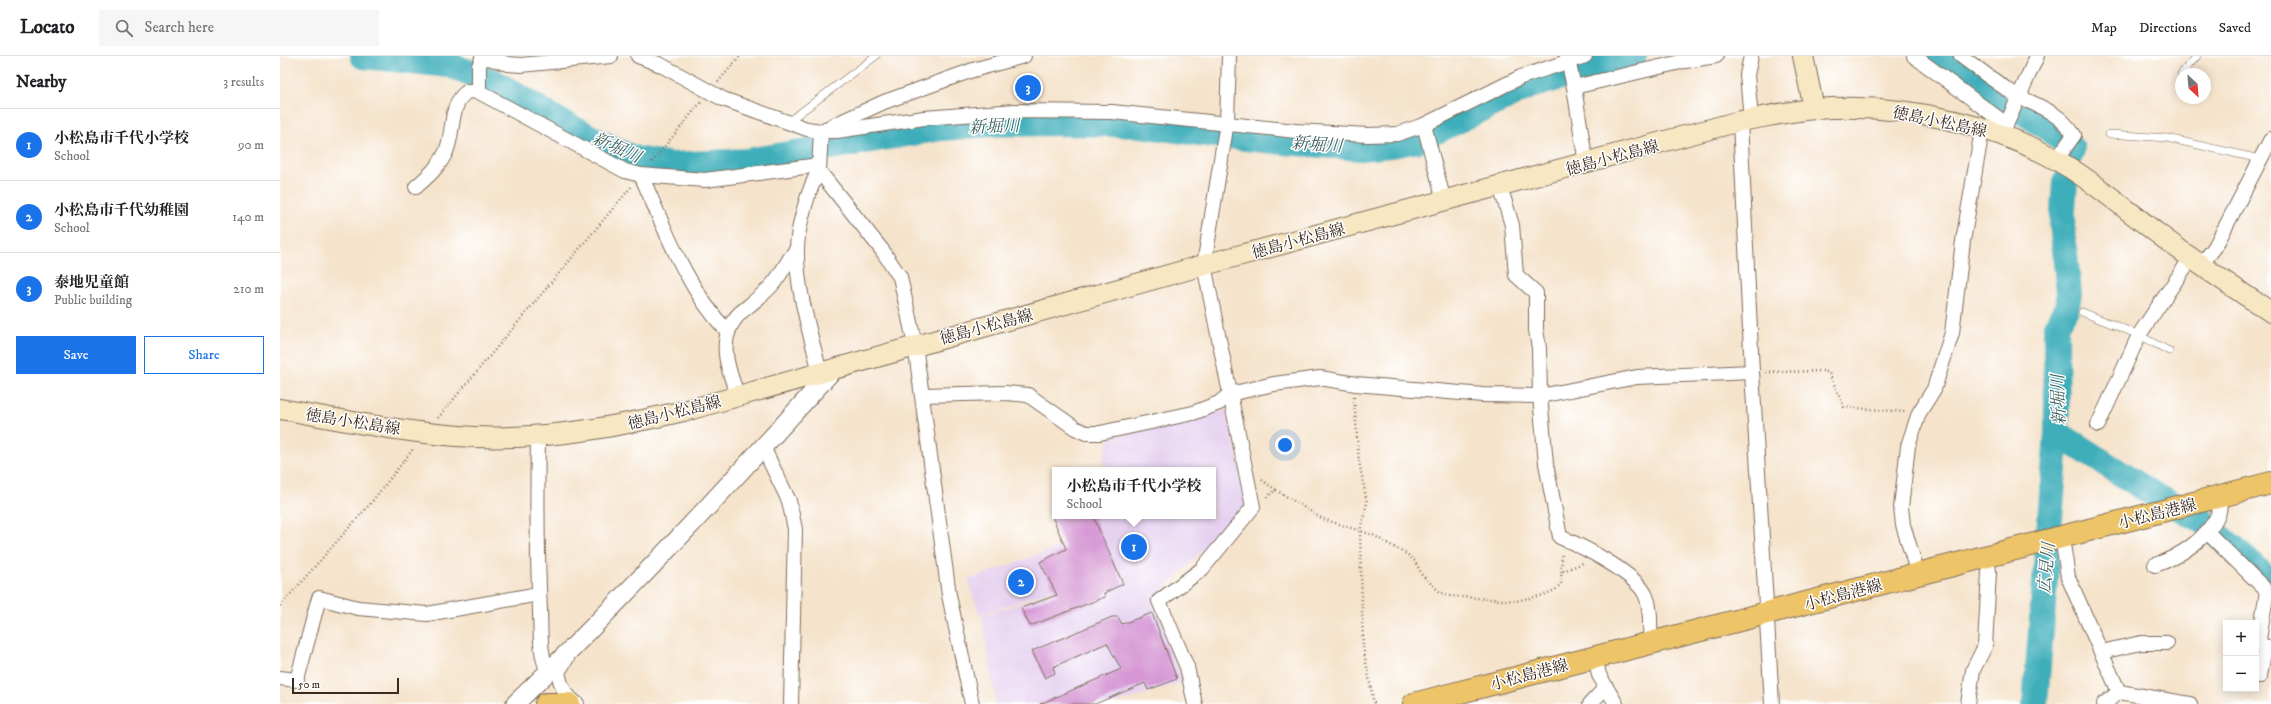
<!DOCTYPE html>
<meta charset="utf-8">
<style>
:root{--surface:#fff;--page:#f6f6f6;--text:#202124;--muted:#757577;--line:#e0e0e0;--accent:#1a73e8}
body{margin:0;font-family:"IM FELL DW Pica","Noto Serif JP",serif;background:var(--page);color:var(--text)}
.controls{position:absolute;right:12px;bottom:12px;display:grid;overflow:hidden;border-radius:0px;box-shadow:0 2px 10px #0003}
.controls button{width:36px;height:36px;display:grid;place-items:center;padding:0;border:0;border-bottom:1px solid var(--line);background:var(--surface);color:var(--text);font:20px sans-serif}
.compass{position:absolute;left:1895px;top:12px;width:36px;height:36px;border-radius:50%;background:var(--surface);box-shadow:0 2px 10px #0003;rotate:154deg}
.scale{position:absolute;left:12px;bottom:10px;width:107px;box-sizing:border-box;padding-left:4px;border:2px solid #3b2a1e;border-top:0;font-size:11px;line-height:14px;white-space:nowrap;color:#3b2a1e;-webkit-text-stroke:3px #fff;paint-order:stroke}
.you{position:absolute;left:1005px;top:389px;width:14px;height:14px;margin:-10px;border:3px solid #fff;border-radius:50%;background:#1a73e8;box-shadow:0 0 0 6px #1a73e833}
.badge{display:grid;place-items:center;width:26px;height:26px;border-radius:50%;background:var(--accent);color:#fff;font-size:13px;font-weight:700}
.pin{position:absolute;translate:-50% -50%;border:2px solid #fff;box-shadow:0 1px 4px #0006}
.popup{position:absolute;left:772px;top:411px;width:164px;height:52px;box-sizing:border-box;display:grid;place-content:center;border-radius:0px;background:var(--surface);filter:drop-shadow(0 1px 3px #0005);font-size:13px;white-space:nowrap;color:var(--muted)}
.popup b{font-size:15px;color:var(--text)}
.popup::after{content:'';position:absolute;left:50%;top:100%;margin-left:-8px;border:8px solid transparent;border-top-color:var(--surface)}
.list{margin:0;padding:0;list-style:none}
h2{display:flex;justify-content:space-between;align-items:center;height:52px;margin:0;padding:0 16px;font-size:17px}
h2 small{font-size:13px;font-weight:400;color:var(--muted)}
.list li{display:grid;grid-template-columns:26px 1fr auto;gap:12px;align-items:center;box-sizing:border-box;height:72px;padding:0 16px;border-top:1px solid var(--line)}
.list b{display:block;font-size:15px;white-space:nowrap}
.list p{margin:0;font-size:13px;white-space:nowrap;color:var(--muted)}
.list em{font-size:13px;font-style:normal;color:var(--muted)}
.actions{display:flex;gap:8px;padding:12px 16px}
.actions a{flex:1;padding:9px 0;border:1px solid var(--accent);border-radius:0px;text-align:center;font-size:14px;color:var(--accent)}
.actions .main{background:var(--accent);color:#fff}
.icon{flex:none;width:22px;height:22px;fill:none;stroke:currentColor;stroke-width:2;stroke-linecap:round;stroke-linejoin:round}
.map{position:relative;flex:none;width:1991px;height:648px;overflow:hidden}
header{display:flex;align-items:center;gap:24px;box-sizing:border-box;height:56px;padding:0 20px;background:var(--surface);border-bottom:1px solid var(--line)}
header strong{font-size:19px}
nav{display:flex;gap:22px;margin-inline-start:auto;font-size:14px}
.search{width:280px;height:36px;background:var(--page);display:flex;align-items:center;gap:10px;box-sizing:border-box;padding:0 14px;border-radius:0px;color:var(--muted);font-size:15px}
main{display:flex}
aside{flex:1;background:var(--surface)}
.map>svg:first-child{display:block}
.built{fill:#e6d2f0}
.lines{fill:none;stroke-linecap:round;stroke-linejoin:round}
.river{stroke:#3eaeba;stroke-width:26}
.building{fill:#d697d4}
.service-casing{stroke:#7c6b5b;stroke-width:8}
.minor-casing{stroke:#7c6b5b;stroke-width:16}
.tertiary-casing{stroke:#7c6b5b;stroke-width:20}
.secondary-casing{stroke:#7c6b5b;stroke-width:22}
.primary-casing{stroke:#7c6b5b;stroke-width:24}
.path{stroke:#7c6b5b;stroke-width:2.5;stroke-dasharray:1 3;stroke-linecap:butt}
.service{stroke:#fff;stroke-width:7}
.minor{stroke:#fff;stroke-width:14}
.tertiary{stroke:#fff;stroke-width:18}
.secondary{stroke:#f8e7c3;stroke-width:20}
.primary{stroke:#eec469;stroke-width:22}
.labels{text-anchor:middle;stroke-width:3;stroke-linejoin:round;paint-order:stroke}
.street-label{font-size:16px;fill:#3b2a1e;stroke:#fff}
.water-label{font-size:17px;font-style:italic;fill:#3c5f5c;stroke:#fff}
</style>
<header>
<strong>Locato</strong>
<div class="search"><svg class="icon" aria-label="search" viewBox="0 0 24 24"><circle cx="10" cy="10" r="6"/><path d="M15 15l6 6"/></svg>Search here</div>
<nav><a>Map</a><a>Directions</a><a>Saved</a></nav>
</header>
<main>
<aside>
<h2>Nearby<small>3 results</small></h2>
<ul class="list">
<li><span class="badge">1</span><div><b>小松島市千代小学校</b><p>School</p></div><em>90 m</em></li>
<li><span class="badge">2</span><div><b>小松島市千代幼稚園</b><p>School</p></div><em>140 m</em></li>
<li><span class="badge">3</span><div><b>泰地児童館</b><p>Public building</p></div><em>210 m</em></li>
</ul>
<div class="actions"><a class="main">Save</a><a>Share</a></div>
</aside>
<div class="map">
<svg width="1991" height="648" viewBox="0 0 1991 648">
<rect width="100%" height="100%" fill="#fff"/>
<filter id="ink" filterUnits="userSpaceOnUse"><feTurbulence type="fractalNoise" baseFrequency=".025" numOctaves="2"/><feDisplacementMap in="SourceGraphic" scale="8" xChannelSelector="R" yChannelSelector="G"/><feConvolveMatrix kernelMatrix="1 2 1 2 8 2 1 2 1" color-interpolation-filters="sRGB"/></filter>
<filter id="wash" filterUnits="userSpaceOnUse"><feTurbulence type="fractalNoise" baseFrequency=".012" numOctaves="4" result="noise"/><feDisplacementMap in="SourceGraphic" scale="16" xChannelSelector="R" yChannelSelector="G"/><feGaussianBlur stdDeviation="0.9" result="paint"/><feColorMatrix in="noise" values="0 0 0 0 0 0 0 0 0 0 0 0 0 0 0 0 0 1.4 0 .05"/><feComposite in="paint" operator="in"/></filter>
<g filter="url(#wash)">
<rect width="100%" height="100%" fill="#f5e3cb"/>
<g class="built">
<path d="M 947,354 L 968,448 L 874,544 L 903,626 L 834,648 L 716,648 L 702,560 L 797,528 L 766,453 L 775,449 L 775,460 L 933,460 L 933,414 L 826,414 L 822,404 L 830,381 Z"/>
<path d="M 779,491 L 794,527 L 699,559 L 688,524 Z"/>
</g>
<g class="lines">
<g class="river">
<path d="M 83,0 L 170,9 L 214,26 L 279,65 L 344,98 L 356,103 L 392,109 L 467,105 L 662,72 L 710,68 L 802,67 L 860,69 L 927,78 L 1004,86 L 1081,92 L 1112,89 L 1138,84 L 1250,30 L 1354,0"/>
<path d="M 1657,0 C 1678,15 1699,31 1721,44 C 1746,58 1771,72 1792,93 L 1791,98"/>
<path d="M 1777,377 L 1873,438 L 1922,464 L 1991,526"/>
<path d="M 1755,648 L 1777,377 L 1776,271 L 1787,251 L 1789,237 L 1782,168 L 1785,126"/>
</g>
</g>
<g id="blocks">
<g class="building">
<path d="M 772,460 L 813,460 L 843,528 L 824,537 L 825,541 L 750,570 L 741,552 L 777,539 L 760,506 L 786,493 Z"/>
<path d="M 872,557 L 897,623 L 868,634 L 865,627 L 815,648 L 760,648 L 841,613 L 827,587 L 773,611 L 775,617 L 765,622 L 752,595 L 832,561 L 838,561 L 842,568 Z"/>
</g>
</g>
</g>
<g filter="url(#ink)">
<use href="#blocks" fill-opacity="0" stroke="#7c6b5b" stroke-width="1"/>
<g class="lines">
<defs>
<g id="service">
<path d="M 1901,18 L 1917,0"/>
<path d="M 509,65 L 596,0"/>
<path d="M 1829,78 L 1887,82 L 1980,103"/>
<path d="M 1802,256 L 1859,279 L 1889,295"/>
</g>
<g id="minor">
<path d="M 202,0 L 228,8 L 241,9 L 331,0"/>
<path d="M 203,0 L 199,10 L 199,36 L 345,115 L 361,119 C 385,173 406,232 447,275"/>
<path d="M 358,0 L 381,9 L 443,43 L 527,73 L 541,75 L 604,46 L 693,14 L 744,0"/>
<path d="M 1287,0 L 1294,31"/>
<path d="M 1471,0 L 1467,19 L 1471,63"/>
<path d="M 1634,0 L 1726,68"/>
<path d="M 1681,0 C 1697,12 1714,25 1731,36 C 1756,51 1777,53 1794,79 L 1776,104"/>
<path d="M 1405,5 L 1436,0"/>
<path d="M 1460,65 L 1472,316 L 1492,648"/>
<path d="M 1144,69 L 1164,145"/>
<path d="M 1723,76 L 1757,0"/>
<path d="M 1306,108 L 1294,31 L 1405,5 L 1404,0"/>
<path d="M 539,115 C 528,133 517,173 517,194 C 516,233 531,279 540,317"/>
<path d="M 361,119 L 425,124 L 539,109"/>
<path d="M 1220,130 L 1232,169 L 1236,219 L 1256,237 L 1256,274 L 1259,292 L 1260,340 L 1266,408 L 1280,481 C 1302,490 1357,518 1366,540 C 1372,554 1369,571 1371,586"/>
<path d="M 136,131 C 147,121 158,112 165,98 C 175,79 168,47 188,35 L 199,36"/>
<path d="M 1921,209 L 1935,191 L 1991,83"/>
<path d="M 642,339 L 726,337 L 748,339 L 795,372 L 806,377 L 820,377 L 913,357 L 939,347 L 950,338 L 994,328 L 1040,322 L 1076,328 L 1203,339 L 1260,340 L 1357,321 L 1472,316"/>
<path d="M 458,340 C 447,312 436,281 460,257 C 471,248 483,239 492,229 C 502,218 507,204 517,193"/>
<path d="M 1818,369 L 1859,279 L 1911,202"/>
<path d="M 258,380 C 257,439 257,497 260,555 C 261,575 259,597 268,616"/>
<path d="M 483,391 L 509,445 L 515,473 L 511,648"/>
<path d="M 1927,476 L 1987,535 L 1978,589 L 1985,590 L 1980,620"/>
<path d="M 1782,481 L 1788,521 L 1821,596 L 1861,587 L 1887,587"/>
<path d="M 1875,509 C 1899,501 1927,483 1938,459 C 1940,454 1940,447 1941,441"/>
<path d="M 1638,518 L 1623,469 L 1621,451 L 1628,390 L 1639,357 L 1654,333 L 1672,277 L 1683,185 L 1702,74"/>
<path d="M 1821,596 L 1839,636 L 1910,648"/>
<path d="M 1315,601 L 1319,619 L 1336,648"/>
<path d="M 287,602 L 278,616 C 281,631 285,639 297,648"/>
<path d="M 0,622 L 17,624 L 39,542 L 78,552 L 147,558 L 259,538"/>
<path d="M 692,648 L 669,539 L 635,289 L 620,221 L 602,194 L 539,115 L 541,75 L 557,75 L 644,62 L 735,55 L 832,56 L 1016,75 L 1088,79 L 1117,78 L 1144,69 L 1241,21 L 1305,0"/>
<path d="M 915,648 L 907,611 L 879,545 L 922,513 L 973,451 L 924,209 L 947,66 L 949,0"/>
<path d="M 1310,648 L 1326,631"/>
<path d="M 1688,648 L 1693,614 L 1705,590 L 1709,516 L 1707,500"/>
<path d="M 1824,648 L 1839,636"/>
</g>
<path id="tertiary" d="M 235,648 C 346,541 450,428 553,314"/>
<g id="secondary">
<path d="M 1523,0 L 1534,53"/>
<path d="M 0,353 C 64,364 130,378 194,381 C 269,384 341,370 412,353 L 924,209 L 1460,65 C 1485,61 1510,55 1535,53 C 1624,46 1728,69 1802,120 C 1828,138 1852,158 1877,177 C 1914,205 1952,231 1991,256"/>
</g>
<g id="primary">
<path d="M 266,648 L 289,648"/>
<path d="M 1134,648 L 1991,427"/>
</g>
</defs>
<use href="#service" class="service-casing"/>
<use href="#minor" class="minor-casing"/>
<use href="#tertiary" class="tertiary-casing"/>
<use href="#secondary" class="secondary-casing"/>
<use href="#primary" class="primary-casing"/>
<g class="path">
<path d="M 438,26 L 460,0"/>
<path d="M 372,106 L 421,46"/>
<path d="M 1486,316 L 1544,315 L 1549,317 L 1564,351 L 1625,356"/>
<path d="M 1074,341 L 1079,405 L 1087,447 L 1080,475 L 1083,591 L 1094,648"/>
<path d="M 158,362 L 351,131"/>
<path d="M 982,424 L 996,434 L 985,442"/>
<path d="M 996,434 L 1043,463 L 1093,479 L 1128,499 L 1135,505 L 1142,519 L 1160,536 L 1170,540 L 1236,545 L 1264,539 L 1275,534 L 1281,528 L 1282,498"/>
<path d="M 1283,515 L 1303,507"/>
<path d="M 0,550 L 90,448 L 134,392"/>
</g>
<use href="#service" class="service"/>
<use href="#minor" class="minor"/>
<use href="#tertiary" class="tertiary"/>
<use href="#secondary" class="secondary"/>
<use href="#primary" class="primary"/>
</g>
</g>
<g class="labels">
<g class="street-label">
<text transform="translate(1660 65) rotate(12)" y="6">徳島小松島線</text>
<text transform="translate(1332 101) rotate(-15)" y="6">徳島小松島線</text>
<text transform="translate(1018 184) rotate(-15)" y="6">徳島小松島線</text>
<text transform="translate(706 270) rotate(-15)" y="6">徳島小松島線</text>
<text transform="translate(394 356) rotate(-14)" y="6">徳島小松島線</text>
<text transform="translate(73 365) rotate(9)" y="6">徳島小松島線</text>
<text transform="translate(1877 457) rotate(-14)" y="6">小松島港線</text>
<text transform="translate(1563 538) rotate(-15)" y="6">小松島港線</text>
<text transform="translate(1249 618) rotate(-15)" y="6">小松島港線</text>
</g>
<g class="water-label">
<text transform="translate(714 70) rotate(-2)" y="6">新堀川</text>
<text transform="translate(1037 88) rotate(4)" y="6">新堀川</text>
<text transform="translate(337 91) rotate(24)" y="6">新堀川</text>
<text transform="translate(1778 344) rotate(-92)" y="6">新堀川</text>
<text transform="translate(1766 512) rotate(-85)" y="6">広見川</text>
</g>
</g>
</svg>
<div class="controls">
<button>+</button>
<button>−</button>
</div>
<svg class="compass" viewBox="-18 -18 36 36"><path d="M0-13l5 13h-10z" fill="#e53935"/><path d="M0 13l5-13h-10z" fill="#757577"/></svg>
<div class="scale">50 m</div>
<div class="you"></div>
<div class="pin badge" style="left:854px;top:491px">1</div>
<div class="popup"><b>小松島市千代小学校</b>School</div>
<div class="pin badge" style="left:741px;top:526px">2</div>
<div class="pin badge" style="left:748px;top:32px">3</div>
</div>
</main>
